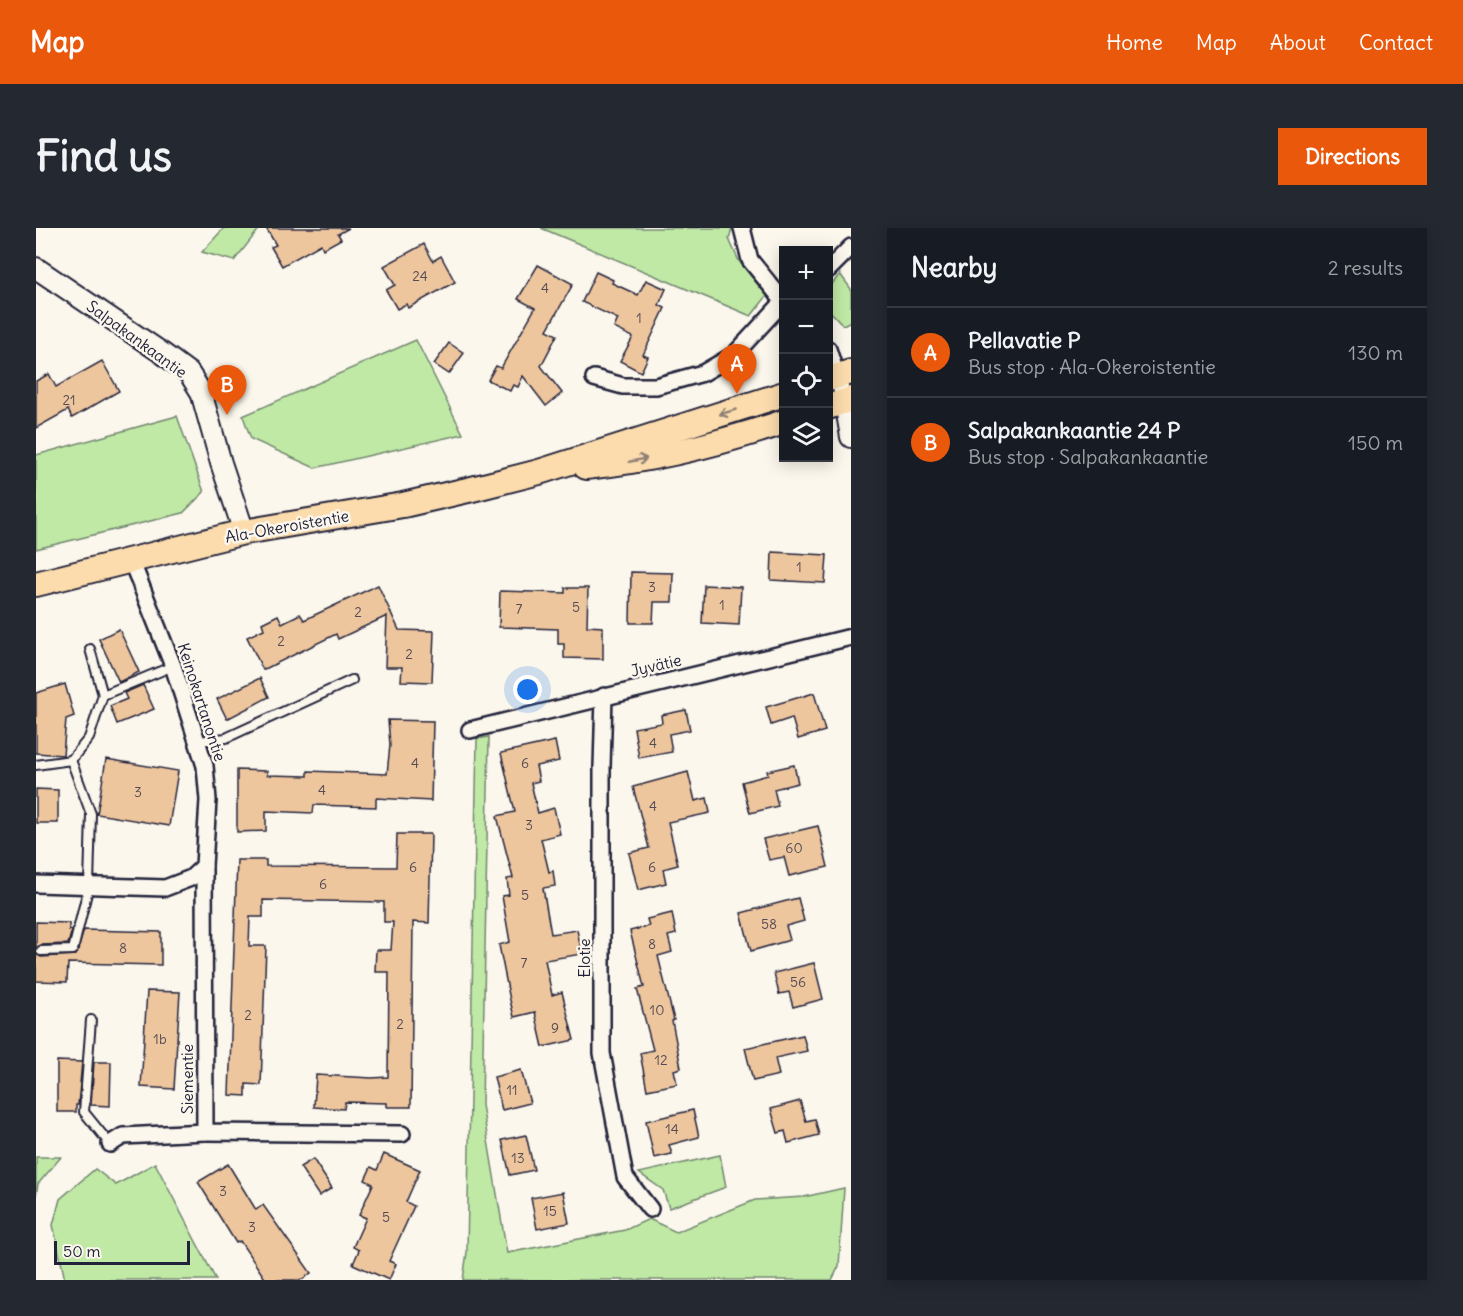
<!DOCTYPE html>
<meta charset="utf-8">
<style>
:root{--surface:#171b24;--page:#242831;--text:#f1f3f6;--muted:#9ea1a6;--line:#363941;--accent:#ea580c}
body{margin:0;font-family:Delius,sans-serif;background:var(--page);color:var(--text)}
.controls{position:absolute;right:18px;top:18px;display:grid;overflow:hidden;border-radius:0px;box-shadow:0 3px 15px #0003}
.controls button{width:54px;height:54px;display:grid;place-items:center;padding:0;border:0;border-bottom:2px solid var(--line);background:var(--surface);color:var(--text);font:30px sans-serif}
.scale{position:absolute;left:18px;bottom:15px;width:136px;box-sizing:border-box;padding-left:6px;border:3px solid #22223b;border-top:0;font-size:16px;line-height:21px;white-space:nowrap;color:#22223b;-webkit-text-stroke:4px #fbf7ec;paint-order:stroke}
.you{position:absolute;left:492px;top:462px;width:21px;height:21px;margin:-15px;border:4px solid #fff;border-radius:50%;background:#1a73e8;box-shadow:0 0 0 9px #1a73e833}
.badge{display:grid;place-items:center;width:39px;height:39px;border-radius:50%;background:var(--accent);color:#fff;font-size:20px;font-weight:700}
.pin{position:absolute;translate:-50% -50px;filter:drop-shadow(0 2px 3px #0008)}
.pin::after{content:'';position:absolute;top:32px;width:21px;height:18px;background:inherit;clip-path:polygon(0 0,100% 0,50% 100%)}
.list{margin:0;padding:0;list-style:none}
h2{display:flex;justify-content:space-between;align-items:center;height:78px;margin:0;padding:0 24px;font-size:26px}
h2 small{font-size:20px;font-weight:400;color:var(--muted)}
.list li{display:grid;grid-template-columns:39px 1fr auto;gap:18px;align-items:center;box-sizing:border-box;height:90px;padding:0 24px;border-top:2px solid var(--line)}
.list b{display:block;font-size:22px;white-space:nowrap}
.list p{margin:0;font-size:20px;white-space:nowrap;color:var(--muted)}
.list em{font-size:20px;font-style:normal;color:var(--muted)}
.icon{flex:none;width:33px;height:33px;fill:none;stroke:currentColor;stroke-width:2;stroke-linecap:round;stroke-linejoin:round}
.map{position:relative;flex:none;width:815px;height:1052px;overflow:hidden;border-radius:0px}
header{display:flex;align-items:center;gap:36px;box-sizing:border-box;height:84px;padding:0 30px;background:var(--accent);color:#fff}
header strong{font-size:28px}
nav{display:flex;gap:33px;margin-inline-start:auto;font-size:21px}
.intro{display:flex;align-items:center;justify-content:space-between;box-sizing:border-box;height:144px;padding:0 36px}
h1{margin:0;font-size:42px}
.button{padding:15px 27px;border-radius:0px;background:var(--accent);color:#fff;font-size:21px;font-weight:700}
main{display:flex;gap:36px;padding:0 36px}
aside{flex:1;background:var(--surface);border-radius:0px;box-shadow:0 3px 15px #0003}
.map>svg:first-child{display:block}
.green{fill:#c0e9a5;stroke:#718670;stroke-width:1.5}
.building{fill:#eec69e;stroke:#22223b;stroke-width:1.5}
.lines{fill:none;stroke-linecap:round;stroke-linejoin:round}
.service-casing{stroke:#22223b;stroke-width:12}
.minor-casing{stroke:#22223b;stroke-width:20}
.tertiary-casing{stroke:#22223b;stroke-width:24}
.primary-casing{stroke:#22223b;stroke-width:28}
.service{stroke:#fbf7ec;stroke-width:8}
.minor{stroke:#fbf7ec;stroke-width:15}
.tertiary{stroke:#fbf7ec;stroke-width:20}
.primary{stroke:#fcdcac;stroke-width:24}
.oneway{stroke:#8f7f74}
.labels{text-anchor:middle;stroke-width:5;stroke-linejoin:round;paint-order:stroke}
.number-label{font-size:14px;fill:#554b54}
.street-label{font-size:16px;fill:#22223b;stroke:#fbf7ec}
</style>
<header>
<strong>Map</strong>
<nav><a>Home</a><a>Map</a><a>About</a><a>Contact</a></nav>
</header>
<div class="intro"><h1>Find us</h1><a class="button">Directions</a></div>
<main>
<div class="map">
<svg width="815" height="1052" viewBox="0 0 815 1052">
<rect width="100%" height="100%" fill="#fbf7ec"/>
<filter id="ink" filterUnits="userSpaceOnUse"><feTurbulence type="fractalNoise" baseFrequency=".0167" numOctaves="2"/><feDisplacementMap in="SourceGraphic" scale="12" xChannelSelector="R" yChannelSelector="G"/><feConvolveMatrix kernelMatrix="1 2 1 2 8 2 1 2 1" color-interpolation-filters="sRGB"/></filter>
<g filter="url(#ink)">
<g class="green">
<path d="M 188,0 L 224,0 L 198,33 L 166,24 Z"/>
<path d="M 505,0 L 696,0 L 693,11 L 703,33 L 731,68 L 715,88 Z"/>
<path d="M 804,46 L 815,61 L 815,93 L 807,97 L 793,82 L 793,60 Z"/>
<path d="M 380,112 L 427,206 L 279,240 L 215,211 L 207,188 Z"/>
<path d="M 141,188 L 168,264 L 147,285 L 0,321 L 0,227 Z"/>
<path d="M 453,509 L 446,877 L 471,1025 L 589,1002 L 613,991 L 640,1004 L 719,972 L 768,969 L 808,960 L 803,1038 L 796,1052 L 427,1052 L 431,1024 L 441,511 Z"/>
<path d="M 684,927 L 690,959 L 633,980 L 627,962 L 603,945 Z"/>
<path d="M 0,929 L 25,929 L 2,956 L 0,968 Z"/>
<path d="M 119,935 L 180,1052 L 29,1052 L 17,997 L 24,971 L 59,941 L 80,957 Z"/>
</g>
<g class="building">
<path d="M 230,0 L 313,0 L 302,6 L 305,11 L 287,21 L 285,16 L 246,38 L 235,19 L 240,17 Z"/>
<path d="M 388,16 L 397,33 L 405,28 L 419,54 L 372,80 L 370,76 L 361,81 L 350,62 L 359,57 L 348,38 Z"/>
<path d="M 502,37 L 537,56 L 511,102 L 521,107 L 505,138 L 526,165 L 510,178 L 487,148 L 482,159 L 477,157 L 474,163 L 452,152 L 460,138 L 465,140 L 499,80 L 482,71 Z"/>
<path d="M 560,44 L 577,52 L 576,55 L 602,67 L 610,52 L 630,61 L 623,77 L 629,80 L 607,127 L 612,129 L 605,144 L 584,133 L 597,109 L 578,100 L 582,91 L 546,74 Z"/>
<path d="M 413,115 L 428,125 L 413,146 L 398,136 Z"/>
<path d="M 66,133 L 83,163 L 36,190 L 32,182 L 0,200 L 0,153 L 13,146 L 20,159 Z"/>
<path d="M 736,324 L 791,327 L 789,355 L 735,352 Z"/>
<path d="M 595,344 L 637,345 L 636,374 L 618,374 L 617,395 L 594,395 Z"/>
<path d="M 342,357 L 363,402 L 398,403 L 396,454 L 365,453 L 366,439 L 349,439 L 351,388 L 302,411 L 300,406 L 227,442 L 211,409 L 228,401 L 226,395 L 242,387 L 246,395 L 264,386 L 268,392 Z"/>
<path d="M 668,357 L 705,359 L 703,397 L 666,395 Z"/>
<path d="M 529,360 L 552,360 L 551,398 L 567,399 L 567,431 L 528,430 L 528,416 L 522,416 L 522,401 L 463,399 L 464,363 L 529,365 Z"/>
<path d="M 83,401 L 103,444 L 83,454 L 63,411 Z"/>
<path d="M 224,450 L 233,469 L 191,491 L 181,471 Z"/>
<path d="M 29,456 L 38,488 L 30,491 L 27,527 L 0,525 L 0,465 Z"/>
<path d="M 107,457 L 118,481 L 81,496 L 74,478 L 91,471 L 88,465 Z"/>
<path d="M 778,465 L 789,503 L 762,511 L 756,490 L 735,497 L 730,479 Z"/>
<path d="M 650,482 L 654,502 L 633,506 L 636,524 L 603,530 L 598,500 L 626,495 L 625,487 Z"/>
<path d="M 352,492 L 397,493 L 395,573 L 340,570 L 340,579 L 278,577 L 277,585 L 230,583 L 230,603 L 201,604 L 201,542 L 231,543 L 231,547 L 272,548 L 272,543 L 351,546 L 354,517 Z"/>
<path d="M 519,513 L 523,533 L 500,538 L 503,553 L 495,555 L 502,585 L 518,580 L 524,606 L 505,611 L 513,644 L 517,643 L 519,658 L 507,660 L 515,706 L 541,702 L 546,726 L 509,732 L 516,767 L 526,764 L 538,812 L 507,819 L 499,784 L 478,789 L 474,772 L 463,717 L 474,714 L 466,668 L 473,667 L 471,651 L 477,650 L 461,588 L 479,584 L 465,525 Z"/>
<path d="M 70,531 L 142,543 L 133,598 L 61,586 Z"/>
<path d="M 758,537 L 762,555 L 738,561 L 742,578 L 714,585 L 706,554 L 732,547 L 731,543 Z"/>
<path d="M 652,544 L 659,573 L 671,570 L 674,585 L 632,594 L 642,637 L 627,641 L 630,655 L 602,662 L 593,625 L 613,620 L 597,559 Z"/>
<path d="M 0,561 L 22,562 L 22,595 L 0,595 Z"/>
<path d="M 782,598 L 792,639 L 753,648 L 748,629 L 733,632 L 727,611 Z"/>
<path d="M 361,606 L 395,606 L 393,695 L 377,694 L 375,879 L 351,879 L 351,875 L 309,874 L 308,881 L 278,879 L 280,847 L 336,850 L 352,849 L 353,744 L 339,744 L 340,722 L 355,722 L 357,694 L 348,694 L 348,674 L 227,672 L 227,689 L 214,689 L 213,718 L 230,718 L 225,857 L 210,856 L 210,868 L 193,867 L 201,632 L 230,632 L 230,638 L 360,639 Z"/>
<path d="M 762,670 L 768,693 L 750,698 L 754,712 L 715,723 L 705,685 Z"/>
<path d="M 636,685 L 640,706 L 632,708 L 636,724 L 622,728 L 638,792 L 636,793 L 645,840 L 638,842 L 641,856 L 611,862 L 604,825 L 617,822 L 601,761 L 608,759 L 594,703 L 613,698 L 611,691 Z"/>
<path d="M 0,694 L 33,695 L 33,702 L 36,702 L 32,716 L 5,717 L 0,720 Z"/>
<path d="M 48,702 L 125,704 L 125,737 L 32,735 L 31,754 L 0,753 L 0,726 L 5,729 L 40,727 Z"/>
<path d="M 778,735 L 787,771 L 757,779 L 753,764 L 743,766 L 738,745 Z"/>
<path d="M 111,763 L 144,764 L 138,861 L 105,859 Z"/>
<path d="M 767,807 L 771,823 L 739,830 L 743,847 L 717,853 L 709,820 Z"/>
<path d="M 21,833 L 46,834 L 42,877 L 40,877 L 40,884 L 21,884 Z"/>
<path d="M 58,834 L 75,834 L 74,878 L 55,877 Z"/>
<path d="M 485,842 L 494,875 L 466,882 L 458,849 Z"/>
<path d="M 764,873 L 770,893 L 779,891 L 783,907 L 752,915 L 749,903 L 742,905 L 735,881 Z"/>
<path d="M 657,882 L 663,909 L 633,917 L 636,926 L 618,930 L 610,893 Z"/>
<path d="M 490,907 L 498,942 L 474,947 L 466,912 Z"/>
<path d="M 348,926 L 384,942 L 370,974 L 378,978 L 353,1033 L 360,1036 L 353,1052 L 317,1036 L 323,1022 L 317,1019 L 330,990 L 323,987 L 337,956 L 329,952 L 335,939 L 341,942 Z"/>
<path d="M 277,931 L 296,960 L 283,968 L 264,939 Z"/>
<path d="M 192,936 L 220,982 L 227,977 L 275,1045 L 265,1052 L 230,1052 L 204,1013 L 200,1015 L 162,954 Z"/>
<path d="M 527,964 L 533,995 L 501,1001 L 495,970 Z"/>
</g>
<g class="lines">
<defs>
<g id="service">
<path d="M 54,421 L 67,467"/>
<path d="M 162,513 L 190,510 L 316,452"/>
<path d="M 0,537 L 35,532 L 53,510 L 67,467 L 137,438"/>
<path d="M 5,723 L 37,722 L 53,657 L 55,586 L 35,532"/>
<path d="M 55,792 L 48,884 L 74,916"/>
</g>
<g id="minor">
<path d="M 706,0 L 714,32 L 748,74"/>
<path d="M 792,42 L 815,19"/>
<path d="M 792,121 L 809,174"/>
<path d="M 558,150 L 587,158 L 620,158 L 667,145 L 698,127 L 747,74"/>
<path d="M 568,468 L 566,539 L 566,825 L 589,949 L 614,981"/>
<path d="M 434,502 L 815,409"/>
<path d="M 168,638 L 169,904 L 366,906"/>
<path d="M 0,656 L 129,660 L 155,650 L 168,638 L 172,572 L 169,538 L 137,438 L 95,332"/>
<path d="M 74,916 L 87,908 L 169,904"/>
</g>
<g id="tertiary">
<path d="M 0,40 L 126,125 L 153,145 L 165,164 L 185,235 L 208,304"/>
<path d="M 809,174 L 815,209"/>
</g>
<g id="primary">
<path d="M 792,151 L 815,144"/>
<path d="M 792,179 L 815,171"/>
<path d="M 550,239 C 618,232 683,216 748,194"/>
<path d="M 0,356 L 208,304 L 367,277 L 436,261 L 503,244 L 748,166"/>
</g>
</defs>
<use href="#service" class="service-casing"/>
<use href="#minor" class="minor-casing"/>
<use href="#tertiary" class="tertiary-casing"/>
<use href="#primary" class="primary-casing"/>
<use href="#service" class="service"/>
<use href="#minor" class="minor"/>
<use href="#tertiary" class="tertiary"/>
<use href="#primary" class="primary"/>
</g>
<defs><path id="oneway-shaft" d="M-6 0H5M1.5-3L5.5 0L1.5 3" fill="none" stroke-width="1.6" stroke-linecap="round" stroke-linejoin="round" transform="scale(1.5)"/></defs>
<g class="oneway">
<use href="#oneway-shaft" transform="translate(692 184) rotate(163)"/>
<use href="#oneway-shaft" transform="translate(602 232) rotate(-11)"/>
</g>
</g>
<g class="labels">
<g class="number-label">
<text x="384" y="53">24</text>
<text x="509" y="65">4</text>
<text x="603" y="95">1</text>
<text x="33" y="177">21</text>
<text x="763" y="344">1</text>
<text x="616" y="364">3</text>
<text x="686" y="382">1</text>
<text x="540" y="384">5</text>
<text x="483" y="386">7</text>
<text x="322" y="389">2</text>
<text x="245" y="418">2</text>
<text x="373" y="431">2</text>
<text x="617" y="520">4</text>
<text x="379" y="540">4</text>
<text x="489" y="540">6</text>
<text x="286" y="567">4</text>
<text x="102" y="569">3</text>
<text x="617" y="583">4</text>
<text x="493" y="602">3</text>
<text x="758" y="625">60</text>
<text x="377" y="644">6</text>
<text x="616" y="644">6</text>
<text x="287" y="661">6</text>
<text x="489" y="672">5</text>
<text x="733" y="701">58</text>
<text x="616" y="721">8</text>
<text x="87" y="725">8</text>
<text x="488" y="740">7</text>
<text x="762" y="759">56</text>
<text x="621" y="787">10</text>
<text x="212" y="792">2</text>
<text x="364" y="801">2</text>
<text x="519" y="805">9</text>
<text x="124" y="816">1b</text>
<text x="625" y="837">12</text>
<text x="476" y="867">11</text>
<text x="636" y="906">14</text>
<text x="482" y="935">13</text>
<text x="187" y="968">3</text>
<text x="514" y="988">15</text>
<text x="350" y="994">5</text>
<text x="216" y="1004">3</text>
</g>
<g class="street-label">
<text transform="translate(101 111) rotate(36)" y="6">Salpakankaantie</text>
<text transform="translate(251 298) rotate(-10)" y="6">Ala-Okeroistentie</text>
<text transform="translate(620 437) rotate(-13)" y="6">Jyvätie</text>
<text transform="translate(166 474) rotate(72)" y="6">Keinokartanontie</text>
<text transform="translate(548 730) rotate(-90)" y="6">Elotie</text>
<text transform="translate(151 851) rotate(-90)" y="6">Siementie</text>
</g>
</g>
</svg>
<div class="controls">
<button>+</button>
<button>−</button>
<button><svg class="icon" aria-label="locate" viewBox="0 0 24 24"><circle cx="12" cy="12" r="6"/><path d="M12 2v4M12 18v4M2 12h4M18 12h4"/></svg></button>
<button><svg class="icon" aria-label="layers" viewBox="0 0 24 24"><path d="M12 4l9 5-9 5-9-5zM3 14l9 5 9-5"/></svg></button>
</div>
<div class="scale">50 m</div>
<div class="you"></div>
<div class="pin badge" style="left:701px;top:166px">A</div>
<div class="pin badge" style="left:191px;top:187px">B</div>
</div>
<aside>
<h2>Nearby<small>2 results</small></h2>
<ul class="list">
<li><span class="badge">A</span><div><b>Pellavatie P</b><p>Bus stop · Ala-Okeroistentie</p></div><em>130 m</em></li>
<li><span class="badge">B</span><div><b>Salpakankaantie 24 P</b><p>Bus stop · Salpakankaantie</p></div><em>150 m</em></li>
</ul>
</aside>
</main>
